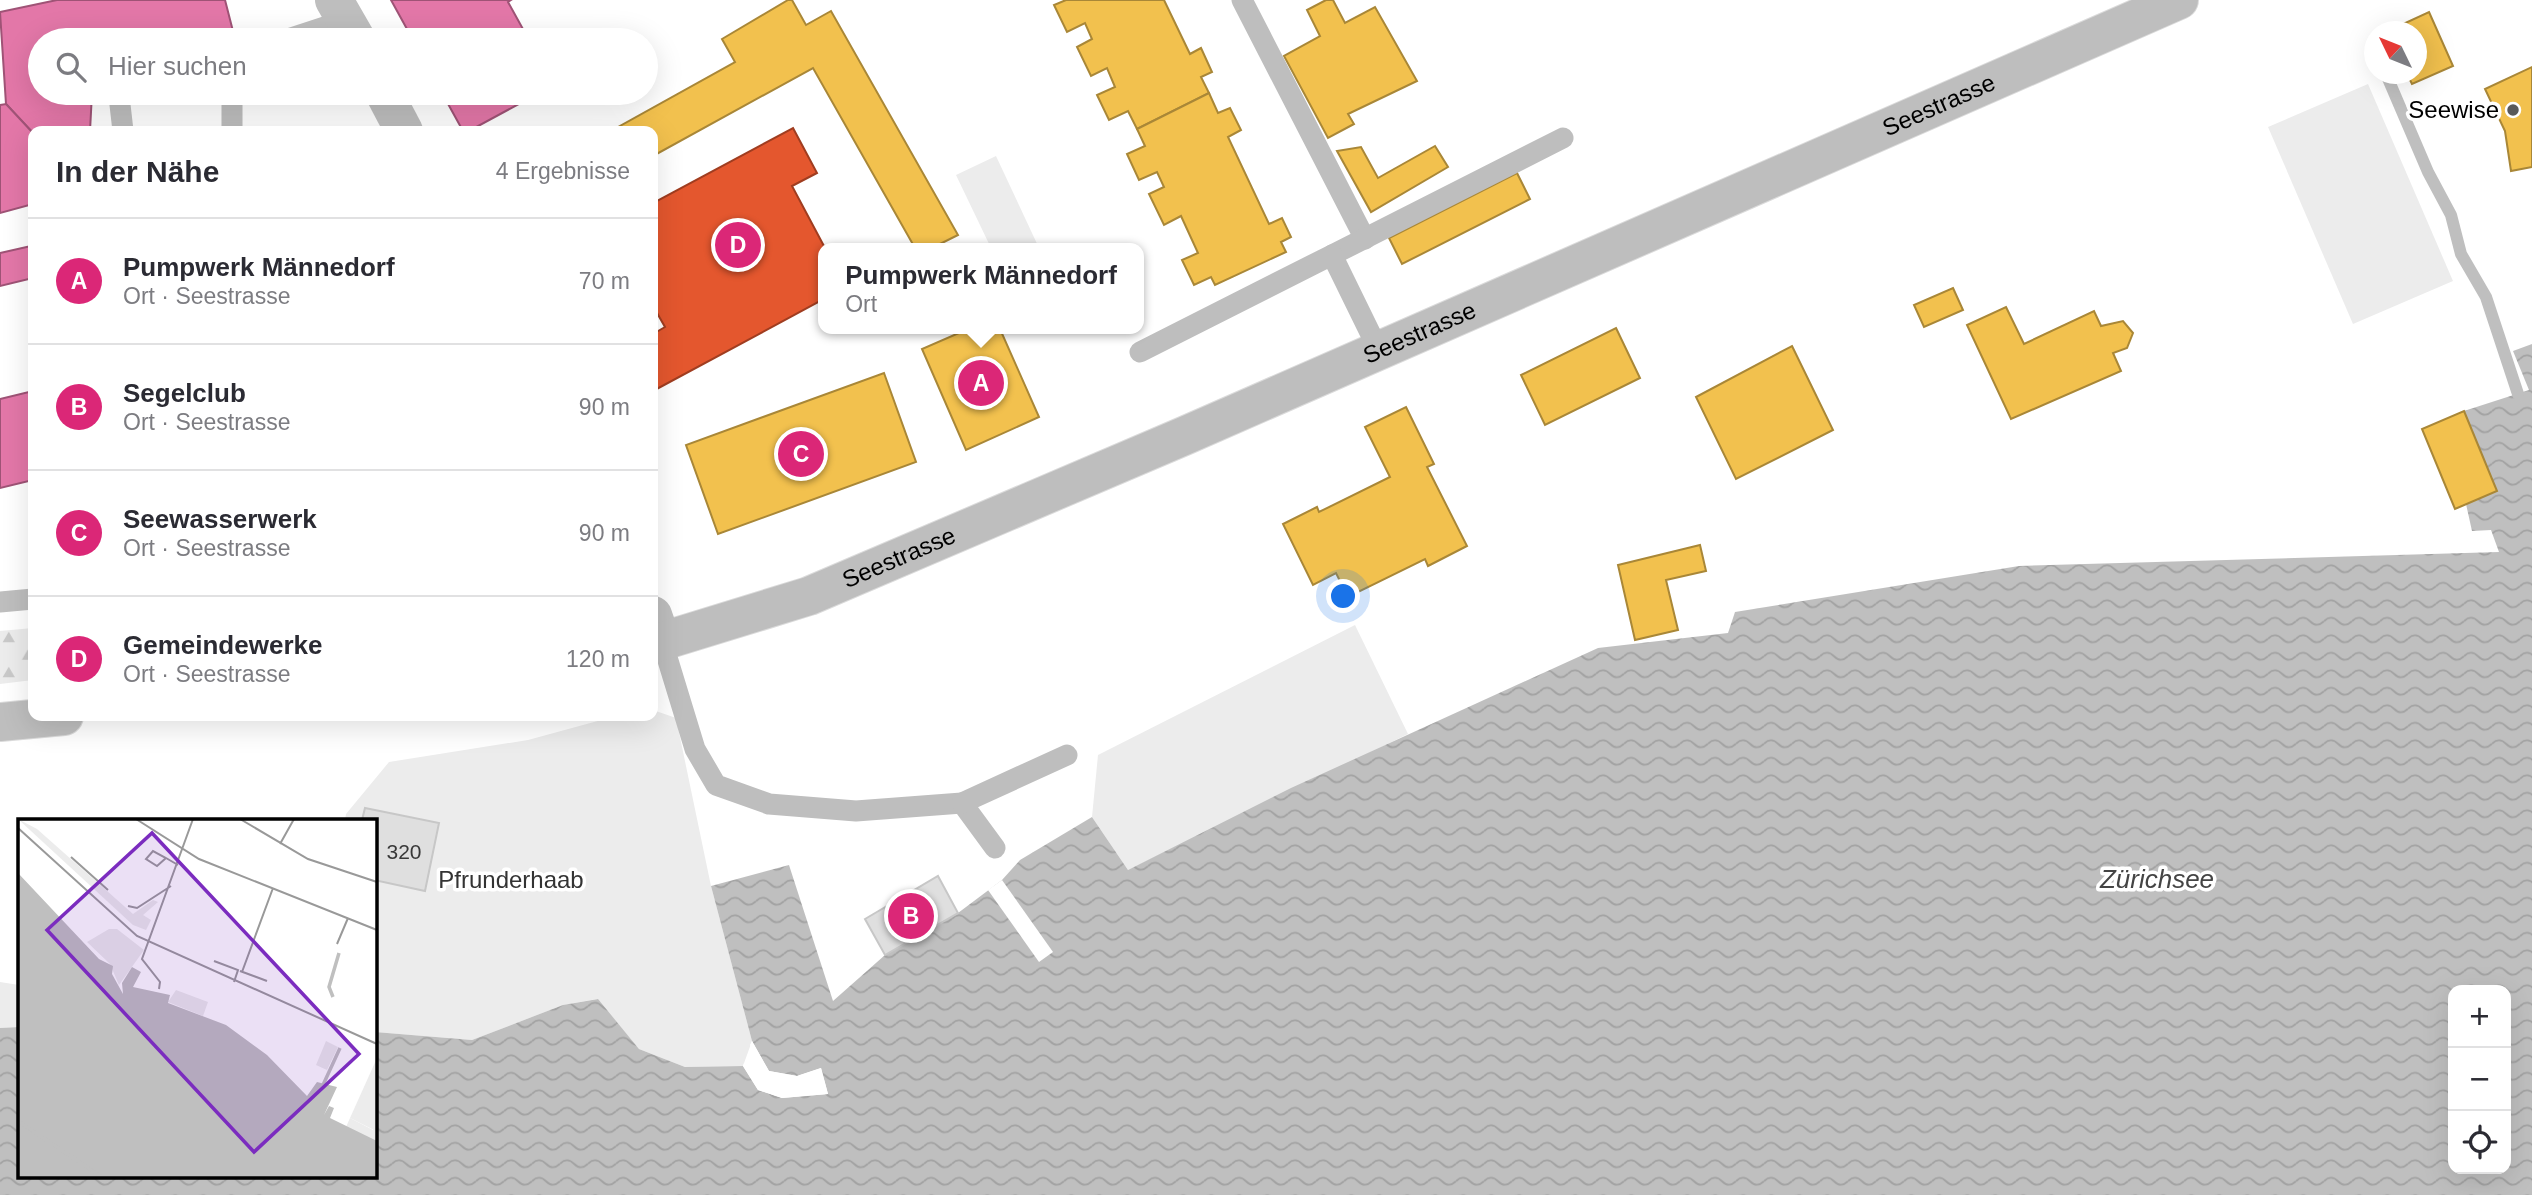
<!DOCTYPE html>
<html lang="de">
<meta charset="utf-8">
<style>
:root{--surface:#fff;--page:#f2f2f3;--text:#2b2b33;--muted:#7c7c81;--line:#e1e1e2;--accent:#db2777}
body{margin:0;font-family:Arial,sans-serif;background:var(--page);color:var(--text)}
.controls{position:absolute;right:21px;bottom:21px;display:grid;overflow:hidden;border-radius:14px;box-shadow:0 7px 28px #0002}
.controls button{width:63px;height:63px;display:grid;place-items:center;padding:0;border:0;border-bottom:2px solid var(--line);background:var(--surface);color:var(--text);font:35px sans-serif}
.compass{position:absolute;left:2364px;top:21px;width:63px;height:63px;border-radius:50%;background:var(--surface);box-shadow:0 7px 28px #0002;rotate:313deg}
.you{position:absolute;left:1344px;top:597px;width:24px;height:24px;margin:-18px;border:5px solid #fff;border-radius:50%;background:#1a73e8;box-shadow:0 0 0 10px #1a73e833}
.badge{display:grid;place-items:center;width:46px;height:46px;border-radius:50%;background:var(--accent);color:#fff;font-size:23px;font-weight:700}
.pin{position:absolute;translate:-50% -50%;border:4px solid #fff;box-shadow:0 2px 7px #0006}
.popup{position:absolute;left:818px;top:243px;width:326px;height:91px;box-sizing:border-box;display:grid;place-content:center;border-radius:14px;background:var(--surface);filter:drop-shadow(0 2px 5px #0005);font-size:23px;white-space:nowrap;color:var(--muted)}
.popup b{font-size:26px;color:var(--text)}
.popup::after{content:'';position:absolute;left:50%;top:100%;margin-left:-14px;border:14px solid transparent;border-top-color:var(--surface)}
.list{margin:0;padding:0;list-style:none}
h2{display:flex;justify-content:space-between;align-items:center;height:91px;margin:0;padding:0 28px;font-size:30px}
h2 small{font-size:23px;font-weight:400;color:var(--muted)}
.list li{display:grid;grid-template-columns:46px 1fr auto;gap:21px;align-items:center;box-sizing:border-box;height:126px;padding:0 28px;border-top:2px solid var(--line)}
.list b{display:block;font-size:26px;white-space:nowrap}
.list p{margin:0;font-size:23px;white-space:nowrap;color:var(--muted)}
.list em{font-size:23px;font-style:normal;color:var(--muted)}
.icon{flex:none;width:38px;height:38px;fill:none;stroke:currentColor;stroke-width:2;stroke-linecap:round;stroke-linejoin:round}
.map{position:relative;flex:none;width:2532px;height:1195px;overflow:hidden}
.search{position:absolute;background:var(--surface);box-shadow:0 7px 28px #0002;left:28px;top:28px;width:630px;height:77px;display:flex;align-items:center;gap:18px;box-sizing:border-box;padding:0 24px;border-radius:38px;color:var(--muted);font-size:26px}
.panel{position:absolute;background:var(--surface);box-shadow:0 7px 28px #0002;left:28px;top:126px;width:630px;height:595px;border-radius:14px}
.map>svg:first-child{display:block}
.green{fill:#ececec}
.forest{fill:url(#forest-firs)}
.water{fill:url(#water-waves);fill-rule:evenodd}
.pier{fill:#fff}
.homes{fill:#f2c14e;stroke:#a98737;stroke-width:2}
.shops{fill:#e4572e;stroke:#a03d20;stroke-width:2}
.health{fill:#e377a8;stroke:#9f5376;stroke-width:2}
.lines{fill:none;stroke-linecap:round;stroke-linejoin:round}
.stream{stroke:#bfbfbf;stroke-width:12}
.building{fill:#dfdfdf;stroke:#c7c7c7;stroke-width:2}
.primary-casing{stroke:#dbdbdb;stroke-width:40}
.service{stroke:#bebebe;stroke-width:21}
.minor{stroke:#bebebe;stroke-width:38}
.primary{stroke:#bebebe;stroke-width:38}
.poi-dot{fill:#595959;stroke:#fff;stroke-width:2.5}
.labels{text-anchor:middle;stroke-width:7;stroke-linejoin:round;paint-order:stroke}
.number-label{font-size:21px;fill:#383838}
.street-label{font-size:24px;fill:#000;stroke:#fff}
.poi-label{font-size:24px;fill:#000;stroke:#fff;text-anchor:end}
.park-label{font-size:24px;fill:#333;stroke:#fff}
.water-label{font-size:26px;font-style:italic;fill:#444;stroke:#fff}
.inset-river{fill:none;stroke:#bfbfbf;stroke-width:3.5}
.inset-road{fill:none;stroke:#999;stroke-width:2}
.view{fill:#7b2cbf;fill-opacity:0.15;stroke:#7b2cbf;stroke-width:3.5}
.inset-edge{fill:none;stroke:#000;stroke-width:3.5}
</style>
<div class="map">
<svg width="2532" height="1195" viewBox="0 0 2532 1195">
<defs>
<pattern id="forest-firs" width="22" height="20" patternUnits="userSpaceOnUse" patternTransform="scale(1.75)"><rect width="22" height="20" fill="#ececec"/><path d="M5 1l3.5 6h-7zM16 11l3.5 6h-7z" fill="#c9c9c9"/></pattern>
<pattern id="water-waves" width="16" height="10" patternUnits="userSpaceOnUse" patternTransform="scale(1.75)"><rect width="16" height="10" fill="#bfbfbf"/><path d="M0 5q4-4 8 0t8 0" fill="none" stroke="#a2a2a2"/></pattern>
</defs>
<rect width="100%" height="100%" fill="#fff"/>
<g class="green">
<path d="M 2368,84 L 2453,281 L 2353,324 L 2268,127 Z"/>
<path d="M 996,156 L 1039,248 L 991,248 L 956,175 Z"/>
<path d="M 1355,625 L 1408,734 L 1128,870 L 1092,817 L 1098,755 Z"/>
<path d="M 653,710 L 676,718 L 711,886 L 752,1041 L 743,1066 L 685,1067 L 639,1049 L 597,999 L 563,1005 L 472,1040 L 375,1032 L 374,820 L 345,820 L 346,814 L 389,762 L 528,740 L 616,716 L 653,716 Z"/>
<path d="M 0,982 L 19,985 L 19,1027 L 0,1028 Z"/>
</g>
<path class="forest" d="M 33,628 L 33,680 L 0,684 L 0,631 Z"/>
<path class="water" d="M 2532,344 L 2532,1195 L 0,1195 L 0,1028 L 19,1027 L 19,1176 L 374,1176 L 375,1032 L 472,1040 L 563,1005 L 598,999 L 639,1049 L 685,1067 L 743,1066 L 758,1090 L 782,1098 L 828,1094 L 821,1068 L 797,1076 L 769,1071 L 752,1041 L 711,886 L 789,865 L 833,1001 L 885,955 L 958,913 L 1002,880 L 1020,860 L 1092,817 L 1128,870 L 1291,788 L 1598,648 L 1728,633 L 1735,612 L 2019,566 L 2499,552 L 2491,530 L 2472,531 L 2466,504 L 2497,491 L 2464,411 L 2529,390 L 2513,351 ZM 2453,990 L 2506,990 L 2506,1169 L 2453,1169 Z"/>
<g class="pier">
<path d="M 1002,880 L 1053,952 L 1039,962 L 988,890 Z"/>
<path d="M 752,1041 L 769,1071 L 797,1076 L 821,1068 L 828,1094 L 782,1098 L 758,1090 L 743,1066 L 744,1063 L 761,1087 L 783,1095 L 824,1091 L 819,1073 L 797,1079 L 767,1074 L 750,1045 Z"/>
</g>
<g class="homes">
<path d="M 788,0 L 792,0 L 806,25 L 831,11 L 958,235 L 932,248 L 915,248 L 813,68 L 653,156 L 653,131 L 611,131 L 735,62 L 722,39 Z"/>
<path d="M 1066,0 L 1164,0 L 1190,54 L 1201,48 L 1212,72 L 1201,77 L 1209,93 L 1137,129 L 1128,111 L 1109,120 L 1097,95 L 1115,87 L 1107,68 L 1091,76 L 1077,47 L 1092,39 L 1085,23 L 1067,32 L 1054,5 Z"/>
<path d="M 1326,0 L 1333,0 L 1345,23 L 1375,7 L 1417,81 L 1348,114 L 1354,124 L 1328,138 L 1284,56 L 1320,36 L 1307,10 Z"/>
<path d="M 2429,12 L 2453,66 L 2412,84 L 2407,74 L 2416,74 L 2416,32 L 2388,31 Z"/>
<path d="M 2532,67 L 2532,167 L 2511,171 L 2505,131 L 2485,89 Z"/>
<path d="M 1209,93 L 1218,113 L 1230,108 L 1241,130 L 1228,137 L 1269,224 L 1282,218 L 1291,237 L 1281,242 L 1286,252 L 1215,285 L 1211,277 L 1194,285 L 1182,260 L 1198,253 L 1181,216 L 1164,225 L 1149,194 L 1164,187 L 1157,172 L 1139,180 L 1127,154 L 1145,146 L 1137,129 Z"/>
<path d="M 1435,146 L 1448,167 L 1371,212 L 1337,151 L 1361,147 L 1378,178 Z"/>
<path d="M 1517,173 L 1530,199 L 1402,264 L 1389,238 Z"/>
<path d="M 1953,288 L 1963,310 L 1924,327 L 1914,305 Z"/>
<path d="M 2006,307 L 2024,344 L 2094,311 L 2101,326 L 2123,321 L 2133,333 L 2127,348 L 2113,353 L 2121,371 L 2011,419 L 1967,325 Z"/>
<path d="M 1616,328 L 1640,378 L 1545,425 L 1521,375 Z"/>
<path d="M 968,329 L 1000,329 L 1039,417 L 966,450 L 922,349 Z"/>
<path d="M 1792,346 L 1833,430 L 1736,479 L 1696,397 Z"/>
<path d="M 884,373 L 916,462 L 718,534 L 686,445 Z"/>
<path d="M 1406,407 L 1434,464 L 1427,467 L 1467,546 L 1428,566 L 1425,559 L 1348,597 L 1336,573 L 1313,585 L 1283,524 L 1317,507 L 1319,512 L 1390,477 L 1365,427 Z"/>
<path d="M 2464,411 L 2497,491 L 2455,509 L 2422,429 Z"/>
<path d="M 1700,545 L 1706,571 L 1666,580 L 1678,630 L 1635,640 L 1618,565 Z"/>
</g>
<path class="shops" d="M 793,128 L 817,173 L 792,186 L 825,248 L 824,299 L 653,391 L 653,334 L 665,327 L 653,306 L 653,203 Z"/>
<g class="health">
<path d="M 57,0 L 225,0 L 235,39 L 40,40 L 40,93 L 92,93 L 90,131 L 33,133 L 6,104 L 0,12 Z"/>
<path d="M 391,0 L 511,0 L 508,2 L 529,40 L 413,40 Z"/>
<path d="M 442,93 L 539,93 L 469,131 L 463,131 Z"/>
<path d="M 6,104 L 33,133 L 33,204 L 0,213 L 0,105 Z"/>
<path d="M 31,246 L 33,278 L 0,286 L 0,253 Z"/>
<path d="M 33,391 L 33,480 L 0,488 L 0,399 Z"/>
</g>
<g class="lines">
<path class="stream" d="M 2386,74 L 2428,172 L 2451,215 L 2461,254 L 2486,297 L 2518,394"/>
</g>
<g class="building">
<path d="M 365,808 L 439,823 L 425,891 L 374,880 L 374,820 L 362,820 Z"/>
<path d="M 938,876 L 958,913 L 885,955 L 865,919 Z"/>
</g>
<g class="lines">
<defs>
<g id="primary">
<path id="s1" d="M 653,644 L 809,596 L 1184,436 L 2179,0"/>
<path d="M 0,722 L 64,716"/>
</g>
</defs>
<use href="#primary" class="primary-casing"/>
<g class="service">
<path d="M 1242,0 L 1365,239"/>
<path d="M 285,40 L 346,20"/>
<path d="M 232,93 L 232,131"/>
<path d="M 123,131 L 119,96 L 129,93"/>
<path d="M 1332,255 L 1563,138"/>
<path d="M 1140,352 L 1332,255 L 1379,351"/>
<path d="M 0,602 L 33,599"/>
<path d="M 662,641 L 695,749 L 716,785 L 769,804 L 856,811 L 962,803 L 995,848"/>
<path d="M 962,803 L 1067,755"/>
</g>
<g class="minor">
<path d="M 334,0 L 357,40"/>
<path d="M 384,93 L 404,131"/>
<path d="M 653,615 L 662,641"/>
</g>
<use href="#primary" class="primary"/>
</g>
<circle class="poi-dot" cx="2513" cy="110" r="7"/>
<g class="labels">
<g class="number-label">
<text x="404" y="859">320</text>
</g>
<g class="street-label">
<text dy="8" stroke="none"><textPath href="#s1" startOffset="1395">Seestrasse</textPath></text>
<text dy="8" stroke="none"><textPath href="#s1" startOffset="828">Seestrasse</textPath></text>
<text dy="8" stroke="none"><textPath href="#s1" startOffset="261">Seestrasse</textPath></text>
</g>
<g class="poi-label">
<text x="2499" y="118">Seewise</text>
</g>
<g class="park-label">
<text x="511" y="888">Pfrunderhaab</text>
</g>
<g class="water-label">
<text x="2157" y="888">Zürichsee</text>
</g>
</g>
<g transform="translate(18 819)">
<rect width="359" height="359" fill="#fff"/>
<path d="M 91,110 L 99,110 L 126,131 L 101,166 L 92,145 L 69,123 ZM 158,171 L 190,183 L 185,197 L 150,183 ZM 308,222 L 320,228 L 309,251 L 298,246 ZM 332,299 L 355,311 L 359,304 L 358,324 L 328,308 Z" fill="#ececec"/>
<path d="M 0,0 L 19,10 L 115,95 L 135,81 L 140,83 L 125,96 L 133,101 L 128,111 L 115,106 Z" fill="#ececec"/>
<path d="M 359,239 L 359,304 L 356,311 L 332,299 Z" fill="#ececec"/>
<path d="M 0,54 L 81,140 L 95,147 L 94,155 L 105,175 L 104,164 L 114,148 L 123,153 L 115,168 L 152,176 L 150,184 L 208,206 L 249,236 L 289,277 L 299,263 L 319,268 L 306,296 L 311,287 L 316,289 L 312,299 L 359,322 L 359,359 L 0,359 Z" fill="#bfbfbf"/>
<path class="inset-river" d="M 315,178 L 311,168 L 321,134M 305,266 L 322,229M 0,302 L 85,359"/>
<path class="inset-road" d="M 118,0 L 181,40 L 359,111M 222,0 L 290,40 L 359,63M 0,9 L 119,117 L 359,225M 262,25 L 276,0M 53,38 L 90,71M 148,39 L 139,47 L 128,40 L 135,32 L 148,39 L 160,46M 110,87 L 119,89 L 153,67M 319,125 L 330,99M 196,142 L 220,151 L 216,163M 222,152 L 249,162M 224,153 L 255,69M 141,170 L 142,163 L 124,140 L 175,0"/>
<path class="view" d="M 134,14 L 341,235 L 236,333 L 29,111 Z"/>
<rect width="359" height="359" class="inset-edge"/>
</g>
</svg>
<div class="controls">
<button>+</button>
<button>−</button>
<button><svg class="icon" aria-label="locate" viewBox="0 0 24 24"><circle cx="12" cy="12" r="6"/><path d="M12 2v4M12 18v4M2 12h4M18 12h4"/></svg></button>
</div>
<svg class="compass" viewBox="-18 -18 36 36"><path d="M0-13l5 13h-10z" fill="#e53935"/><path d="M0 13l5-13h-10z" fill="#7c7c81"/></svg>
<div class="you"></div>
<div class="pin badge" style="left:981px;top:383px">A</div>
<div class="popup"><b>Pumpwerk Männedorf</b>Ort</div>
<div class="pin badge" style="left:911px;top:916px">B</div>
<div class="pin badge" style="left:801px;top:454px">C</div>
<div class="pin badge" style="left:738px;top:245px">D</div>
<div class="search"><svg class="icon" aria-label="search" viewBox="0 0 24 24"><circle cx="10" cy="10" r="6"/><path d="M15 15l6 6"/></svg>Hier suchen</div>
<section class="panel">
<h2>In der Nähe<small>4 Ergebnisse</small></h2>
<ul class="list">
<li><span class="badge">A</span><div><b>Pumpwerk Männedorf</b><p>Ort · Seestrasse</p></div><em>70 m</em></li>
<li><span class="badge">B</span><div><b>Segelclub</b><p>Ort · Seestrasse</p></div><em>90 m</em></li>
<li><span class="badge">C</span><div><b>Seewasserwerk</b><p>Ort · Seestrasse</p></div><em>90 m</em></li>
<li><span class="badge">D</span><div><b>Gemeindewerke</b><p>Ort · Seestrasse</p></div><em>120 m</em></li>
</ul>
</section>
</div>
